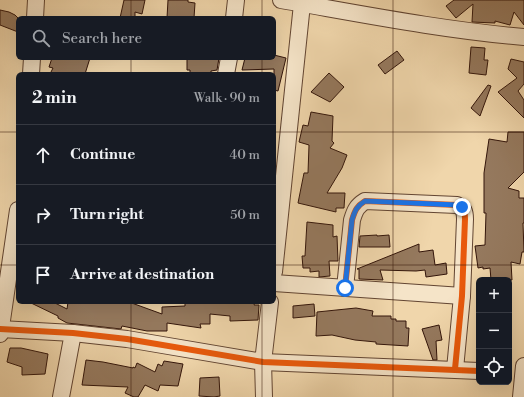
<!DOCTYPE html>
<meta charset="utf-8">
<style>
:root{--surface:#171b24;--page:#242831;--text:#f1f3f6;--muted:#9ea1a6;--line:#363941}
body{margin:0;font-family:"Libre Bodoni",serif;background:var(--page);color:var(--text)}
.controls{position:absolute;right:12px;bottom:12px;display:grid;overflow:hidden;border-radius:6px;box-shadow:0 4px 16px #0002}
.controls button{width:36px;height:36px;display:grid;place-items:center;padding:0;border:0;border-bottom:1px solid var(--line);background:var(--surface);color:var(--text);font:20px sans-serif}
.stop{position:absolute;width:12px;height:12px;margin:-9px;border:3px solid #1a73e8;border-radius:50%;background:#fff}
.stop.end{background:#1a73e8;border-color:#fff;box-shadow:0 1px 4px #0008}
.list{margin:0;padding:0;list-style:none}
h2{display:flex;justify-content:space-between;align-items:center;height:52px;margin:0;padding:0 16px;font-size:17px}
h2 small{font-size:13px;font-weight:400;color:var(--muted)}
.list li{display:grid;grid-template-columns:26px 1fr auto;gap:12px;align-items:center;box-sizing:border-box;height:60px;padding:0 16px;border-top:1px solid var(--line)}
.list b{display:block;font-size:15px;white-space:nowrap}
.list em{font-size:13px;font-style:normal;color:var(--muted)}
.icon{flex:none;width:22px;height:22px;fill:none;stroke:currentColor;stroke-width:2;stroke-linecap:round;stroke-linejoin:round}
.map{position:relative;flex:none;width:524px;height:397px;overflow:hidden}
.search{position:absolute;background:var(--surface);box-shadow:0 4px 16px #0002;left:16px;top:16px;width:260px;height:44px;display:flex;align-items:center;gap:10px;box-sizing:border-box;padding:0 14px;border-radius:6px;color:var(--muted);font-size:15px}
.panel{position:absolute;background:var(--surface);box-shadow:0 4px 16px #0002;left:16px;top:72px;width:260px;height:232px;border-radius:6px}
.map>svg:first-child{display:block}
.building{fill:#95795e;stroke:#33150a}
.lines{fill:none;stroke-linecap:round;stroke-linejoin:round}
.minor-casing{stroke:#624532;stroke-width:18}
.minor{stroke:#f5e4c8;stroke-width:16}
.cycleway-casing{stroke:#f5e4c8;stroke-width:8}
.cycleway{stroke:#e8590c;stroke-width:6}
.route{stroke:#1a73e8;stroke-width:5}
.grid{fill:none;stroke:#33150a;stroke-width:1;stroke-opacity:0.55}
</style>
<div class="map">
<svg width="524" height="397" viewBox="0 0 524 397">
<rect width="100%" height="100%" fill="#f0d6ab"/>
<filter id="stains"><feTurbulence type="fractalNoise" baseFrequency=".005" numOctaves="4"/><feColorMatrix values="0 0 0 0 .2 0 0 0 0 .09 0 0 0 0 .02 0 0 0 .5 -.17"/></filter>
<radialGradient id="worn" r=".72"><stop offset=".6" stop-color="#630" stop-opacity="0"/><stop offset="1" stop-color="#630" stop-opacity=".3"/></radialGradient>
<g class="building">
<path d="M 124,0 L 145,0 L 142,14 L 135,12 L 135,18 L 120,18 Z"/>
<path d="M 168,0 L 188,0 L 188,2 L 195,3 L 194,18 L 167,18 Z"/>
<path d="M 454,0 L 524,0 L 524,25 L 514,12 L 510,25 L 495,21 L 495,23 L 472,22 L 473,4 L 456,18 L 446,6 Z"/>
<path d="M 0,10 L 9,12 L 15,15 L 18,18 L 18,32 L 0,25 Z"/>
<path d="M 471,47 L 485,48 L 484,60 L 488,60 L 486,75 L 469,73 Z"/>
<path d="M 397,51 L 404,60 L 385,74 L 378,65 Z"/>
<path d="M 274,55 L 286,58 L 278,91 L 274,90 L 274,69 L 242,70 L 245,58 L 274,58 Z"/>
<path d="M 52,58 L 90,58 L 85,74 L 50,74 L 53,68 L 49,67 Z"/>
<path d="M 187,58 L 219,58 L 217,70 L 211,71 L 211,74 L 190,74 L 190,70 L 187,70 Z"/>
<path d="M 511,59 L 524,62 L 524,84 L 518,91 L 524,100 L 524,118 L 498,92 L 517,78 L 508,69 Z"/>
<path d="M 329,73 L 344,87 L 330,102 L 311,92 Z"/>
<path d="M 488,85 L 491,86 L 480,116 L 471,108 Z"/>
<path d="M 311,112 L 333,116 L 332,141 L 334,143 L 330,148 L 347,155 L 342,168 L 327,193 L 345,193 L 344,208 L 336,208 L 336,212 L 298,203 L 304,173 L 308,173 L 309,145 L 299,142 L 303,125 L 308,126 Z"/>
<path d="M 508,132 L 524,132 L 524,172 L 508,188 L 519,191 L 519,198 L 524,198 L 524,223 L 523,223 L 524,252 L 522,252 L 520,264 L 511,262 L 512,280 L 491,280 L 490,268 L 483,269 L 483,267 L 478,268 L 475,246 L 485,245 L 486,213 L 484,213 L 484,173 L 489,139 L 507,142 Z"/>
<path d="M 307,222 L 333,225 L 333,237 L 337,236 L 338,261 L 329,261 L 330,276 L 319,277 L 319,271 L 310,272 L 310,268 L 303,268 L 302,256 L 305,256 Z"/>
<path d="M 377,235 L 377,236 L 389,235 L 390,247 L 359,247 L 360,236 Z"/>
<path d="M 419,244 L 419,252 L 433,250 L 435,265 L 446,263 L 447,274 L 426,277 L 425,270 L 416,271 L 380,270 L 383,280 L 359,279 L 359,269 L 357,269 Z"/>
<path d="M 29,302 L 53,302 L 67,309 L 68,302 L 129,302 L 162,314 L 162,307 L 185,306 L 185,302 L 255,302 L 254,305 L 259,305 L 258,320 L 230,321 L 230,316 L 210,314 L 210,324 L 200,324 L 201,328 L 167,323 L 167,331 L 147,331 L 122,326 L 121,329 L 67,323 L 58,318 L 58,316 Z"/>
<path d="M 314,304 L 315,316 L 293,318 L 293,306 Z"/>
<path d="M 356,308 L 373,311 L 372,316 L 391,316 L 391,319 L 396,319 L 396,321 L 406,321 L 406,328 L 409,328 L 408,346 L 376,344 L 376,342 L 355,340 L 332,335 L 316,336 L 317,312 Z"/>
<path d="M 439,325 L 442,340 L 436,341 L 437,360 L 433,360 L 422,329 Z"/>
<path d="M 10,348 L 21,348 L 48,354 L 45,374 L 22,375 L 22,367 L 7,362 Z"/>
<path d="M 86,360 L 103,362 L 133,368 L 133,367 L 135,368 L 137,363 L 155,372 L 158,364 L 162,366 L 164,361 L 183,364 L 178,386 L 160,385 L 158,391 L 145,385 L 138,397 L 134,397 L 125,393 L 128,387 L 82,385 Z"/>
<path d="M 219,377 L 220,396 L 214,397 L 199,396 L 200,378 Z"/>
</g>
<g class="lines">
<defs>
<g id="minor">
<path d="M 281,0 C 362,14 442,30 524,37"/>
<path d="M 35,18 L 36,0"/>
<path d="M 234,18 L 236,0"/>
<path d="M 31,74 L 32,58"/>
<path d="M 226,74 L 229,58"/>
<path d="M 274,272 L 302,4"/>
<path d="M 274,283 L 462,296"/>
<path d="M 345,288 L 352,220 C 355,210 357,206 365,201 L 457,205 C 464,208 465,212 465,219 L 462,296 L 455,369"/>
<path d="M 0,329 L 73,333 L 127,339 L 263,362 L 479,371"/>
<path d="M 0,334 L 18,210"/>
<path d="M 61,397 L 73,333"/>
<path d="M 264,397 L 263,362 L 270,302"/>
<path d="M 521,397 L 524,366"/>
</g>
</defs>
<use href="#minor" class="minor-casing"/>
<use href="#minor" class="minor"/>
<defs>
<g id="cycleway">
<path d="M 345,288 L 352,220 C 355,210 357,206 365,201 L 457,205 C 464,208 465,212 465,219 L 462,296 L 455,369"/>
<path d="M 0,329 L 73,333 L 127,339 L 263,362 L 479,371"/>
</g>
</defs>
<use href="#cycleway" class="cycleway-casing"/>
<use href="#cycleway" class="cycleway"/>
</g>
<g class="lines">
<path class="route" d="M 345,288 L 352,220 C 355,210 357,206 365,201 L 457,205 L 462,207"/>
</g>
<path class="grid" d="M 131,0 L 131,18M 262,0 L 262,18M 393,0 L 393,397M 131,58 L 131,74M 262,58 L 262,74M 0,132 L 18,132M 274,132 L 524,132M 0,265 L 18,265M 274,265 L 524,265M 131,302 L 131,397M 262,302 L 262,397"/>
<rect width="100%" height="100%" filter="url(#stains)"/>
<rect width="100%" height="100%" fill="url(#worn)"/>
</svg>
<div class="controls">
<button>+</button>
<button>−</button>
<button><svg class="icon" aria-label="locate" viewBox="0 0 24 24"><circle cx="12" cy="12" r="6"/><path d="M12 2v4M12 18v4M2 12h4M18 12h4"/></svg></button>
</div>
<div class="stop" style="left:345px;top:288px"></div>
<div class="stop end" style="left:462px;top:207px"></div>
<div class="search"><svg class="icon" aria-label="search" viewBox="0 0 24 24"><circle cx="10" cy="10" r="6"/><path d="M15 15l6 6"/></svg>Search here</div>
<section class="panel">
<h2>2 min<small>Walk · 90 m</small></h2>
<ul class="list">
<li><svg class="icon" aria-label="ahead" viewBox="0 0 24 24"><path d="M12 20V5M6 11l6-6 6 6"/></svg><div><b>Continue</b></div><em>40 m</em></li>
<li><svg class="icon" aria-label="right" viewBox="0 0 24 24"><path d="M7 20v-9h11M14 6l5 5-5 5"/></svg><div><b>Turn right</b></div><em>50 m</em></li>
<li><svg class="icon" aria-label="arrive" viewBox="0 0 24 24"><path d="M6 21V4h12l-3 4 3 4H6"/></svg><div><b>Arrive at destination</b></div></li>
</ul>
</section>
</div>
